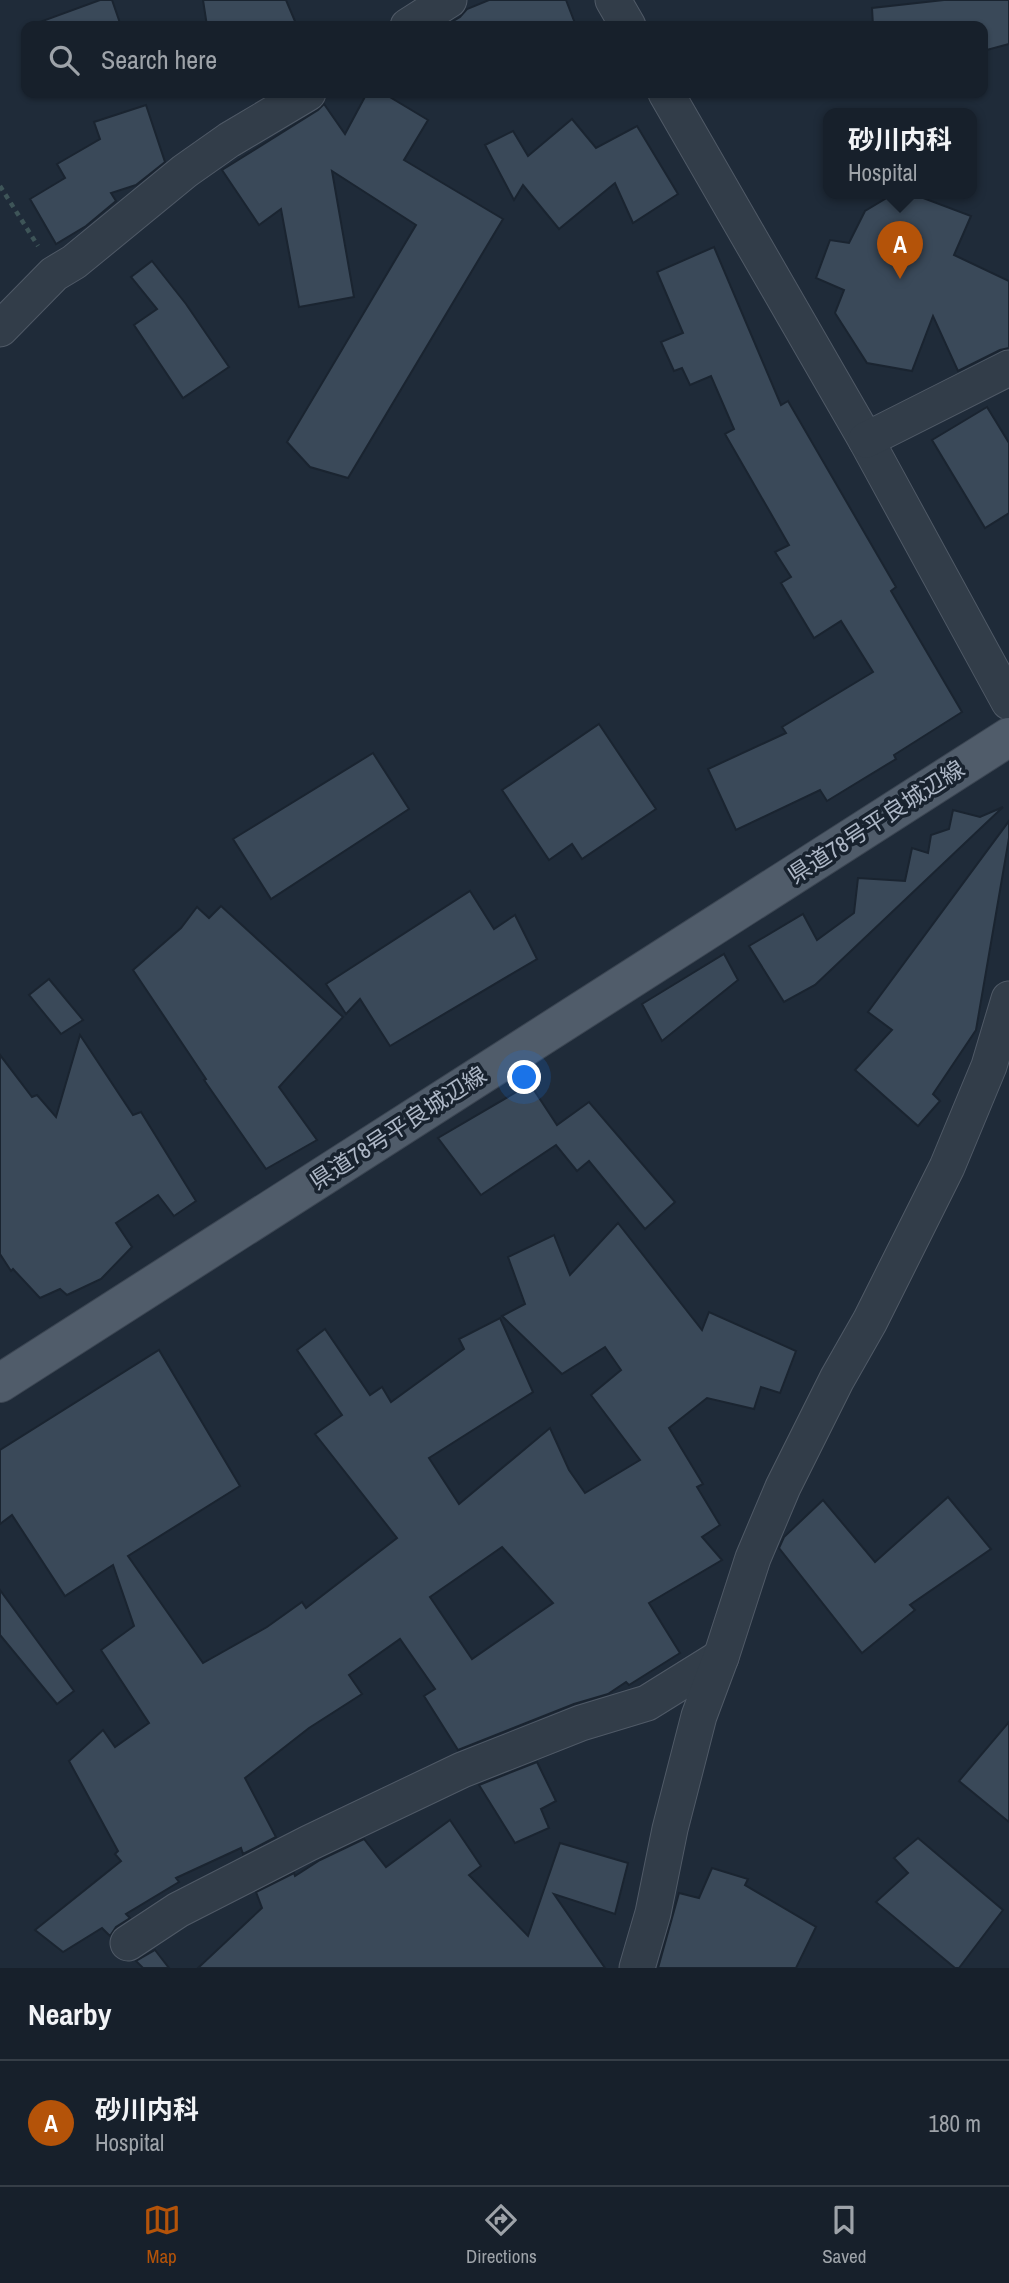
<!DOCTYPE html>
<meta charset="utf-8">
<style>
:root{--surface:#17202b;--page:#242d37;--text:#f1f3f6;--muted:#9ea3a9;--line:#363e47;--accent:#b45309}
body{margin:0;font-family:"Archivo Narrow","Noto Sans JP",sans-serif;background:var(--page);color:var(--text)}
.you{position:absolute;left:525px;top:1078px;width:24px;height:24px;margin:-18px;border:5px solid #fff;border-radius:50%;background:#1a73e8;box-shadow:0 0 0 10px #1a73e833}
.badge{display:grid;place-items:center;width:46px;height:46px;border-radius:50%;background:var(--accent);color:#fff;font-size:23px;font-weight:700}
.pin{position:absolute;translate:-50% -58px;filter:drop-shadow(0 2px 4px #0008)}
.pin::after{content:'';position:absolute;top:37px;width:24px;height:21px;background:inherit;clip-path:polygon(0 0,100% 0,50% 100%)}
.popup{position:absolute;left:823px;top:108px;width:154px;height:91px;box-sizing:border-box;display:grid;place-content:center;border-radius:14px;background:var(--surface);filter:drop-shadow(0 2px 5px #0005);font-size:23px;white-space:nowrap;color:var(--muted)}
.popup b{font-size:26px;color:var(--text)}
.popup::after{content:'';position:absolute;left:50%;top:100%;margin-left:-14px;border:14px solid transparent;border-top-color:var(--surface)}
.list{margin:0;padding:0;list-style:none}
h2{display:flex;justify-content:space-between;align-items:center;height:91px;margin:0;padding:0 28px;font-size:30px}
h2 small{font-size:23px;font-weight:400;color:var(--muted)}
.list li{display:grid;grid-template-columns:46px 1fr auto;gap:21px;align-items:center;box-sizing:border-box;height:126px;padding:0 28px;border-top:2px solid var(--line)}
.list b{display:block;font-size:26px;white-space:nowrap}
.list p{margin:0;font-size:23px;white-space:nowrap;color:var(--muted)}
.list em{font-size:23px;font-style:normal;color:var(--muted)}
.icon{flex:none;width:38px;height:38px;fill:none;stroke:currentColor;stroke-width:2;stroke-linecap:round;stroke-linejoin:round}
.map{position:relative;flex:none;width:1009px;height:1968px;overflow:hidden}
.search{position:absolute;background:var(--surface);box-shadow:0 2px 5px #0004;left:21px;right:21px;top:21px;height:77px;display:flex;align-items:center;gap:18px;box-sizing:border-box;padding:0 24px;border-radius:14px;color:var(--muted);font-size:26px}
.sheet{height:217px;background:var(--surface)}
nav{display:flex;justify-content:space-around;align-items:center;box-sizing:border-box;height:98px;border-top:2px solid var(--line);background:var(--surface);font-size:19px;color:var(--muted)}
nav a{display:grid;justify-items:center;gap:4px}
nav .on{color:var(--accent)}
.map>svg:first-child{display:block}
.building{fill:#3a4959;stroke:#1a2430;stroke-width:2;fill-rule:evenodd}
.lines{fill:none;stroke-linecap:round;stroke-linejoin:round}
.minor-casing{stroke:#505a67;stroke-width:37}
.major-casing{stroke:#3c4653;stroke-width:40}
.path{stroke:#3e5558;stroke-width:4.5;stroke-dasharray:5 5;stroke-linecap:butt}
.minor{stroke:#323d49;stroke-width:35}
.major{stroke:#505c6a;stroke-width:38}
.labels{text-anchor:middle;stroke-width:7;stroke-linejoin:round;paint-order:stroke}
.street-label{font-size:23px;fill:#adb7c6;stroke:#18222e}
</style>
<div class="map">
<svg width="1009" height="1968" viewBox="0 0 1009 1968">
<rect width="100%" height="100%" fill="#1f2b39"/>
<g class="building">
<path d="M 100,0 L 112,0 L 121,26 L 38,26 L 37,23 Z"/>
<path d="M 203,0 L 286,0 L 297,26 L 207,26 Z"/>
<path d="M 489,0 L 566,0 L 576,26 L 445,26 L 460,17 L 467,9 Z"/>
<path d="M 944,0 L 1009,0 L 1009,44 L 983,51 L 983,26 L 873,26 L 872,8 Z"/>
<path d="M 367,93 L 383,93 L 428,120 L 404,160 L 503,219 L 348,478 L 310,467 L 287,442 L 416,225 L 332,171 L 354,297 L 299,307 L 281,209 L 259,225 L 222,170 L 318,110 L 324,104 L 345,134 Z"/>
<path d="M 146,105 L 165,162 L 136,185 L 111,193 L 116,201 L 86,226 L 56,244 L 30,199 L 65,178 L 57,164 L 100,139 L 94,122 Z"/>
<path d="M 572,119 L 596,148 L 637,126 L 678,194 L 633,223 L 615,183 L 559,229 L 523,185 L 514,200 L 485,145 L 513,131 L 528,156 Z"/>
<path d="M 895,193 L 910,193 L 971,216 L 954,255 L 1009,281 L 1009,348 L 1000,350 L 958,371 L 933,316 L 912,371 L 867,363 L 835,313 L 844,290 L 816,278 L 830,240 L 849,243 L 865,211 Z"/>
<path d="M 714,247 L 781,405 L 788,401 L 896,587 L 891,591 L 962,712 L 894,755 L 896,759 L 827,801 L 820,790 L 736,830 L 708,769 L 786,733 L 782,727 L 873,672 L 841,621 L 814,638 L 781,583 L 791,577 L 775,552 L 789,545 L 725,434 L 734,429 L 711,376 L 690,385 L 682,368 L 674,371 L 661,342 L 683,333 L 657,272 Z"/>
<path d="M 152,261 L 186,304 L 229,367 L 183,398 L 134,325 L 157,309 L 131,277 Z"/>
<path d="M 987,407 L 1009,443 L 1009,513 L 985,528 L 932,440 Z"/>
<path d="M 599,724 L 656,809 L 582,859 L 572,844 L 549,860 L 502,790 Z"/>
<path d="M 373,753 L 409,809 L 271,899 L 233,839 Z"/>
<path d="M 1003,807 L 815,985 L 784,1002 L 749,946 L 803,914 L 817,940 L 854,913 L 858,878 L 905,881 L 912,848 L 928,853 L 931,835 L 949,829 L 953,810 L 980,817 Z"/>
<path d="M 1009,821 L 1009,838 L 976,1030 L 933,1094 L 940,1101 L 918,1126 L 855,1070 L 892,1030 L 868,1012 Z"/>
<path d="M 470,891 L 494,929 L 515,915 L 537,959 L 390,1046 L 360,999 L 346,1014 L 326,984 Z"/>
<path d="M 221,906 L 343,1017 L 279,1087 L 317,1140 L 266,1169 L 204,1080 L 206,1079 L 133,970 L 181,928 L 197,907 L 209,918 Z"/>
<path d="M 724,954 L 738,980 L 662,1041 L 642,1004 Z"/>
<path d="M 49,979 L 83,1020 L 61,1034 L 29,995 Z"/>
<path d="M 80,1035 L 133,1115 L 141,1112 L 196,1201 L 174,1216 L 158,1195 L 116,1223 L 132,1247 L 101,1279 L 67,1295 L 60,1289 L 40,1298 L 13,1269 L 11,1271 L 0,1254 L 0,1055 L 32,1097 L 37,1095 L 56,1117 Z"/>
<path d="M 530,1084 L 557,1125 L 589,1102 L 675,1202 L 645,1229 L 589,1161 L 577,1171 L 556,1145 L 481,1195 L 438,1138 Z"/>
<path d="M 618,1223 L 702,1330 L 709,1312 L 796,1351 L 780,1393 L 761,1387 L 754,1409 L 707,1398 L 669,1428 L 703,1484 L 697,1487 L 720,1525 L 702,1537 L 722,1560 L 649,1603 L 680,1653 L 629,1685 L 626,1682 L 608,1694 L 574,1704 L 458,1750 L 424,1696 L 435,1689 L 400,1639 L 349,1675 L 362,1694 L 309,1728 L 245,1778 L 276,1837 L 243,1854 L 241,1848 L 176,1878 L 179,1882 L 126,1914 L 130,1918 L 116,1927 L 110,1936 L 102,1928 L 63,1952 L 35,1930 L 121,1861 L 115,1854 L 118,1851 L 69,1761 L 103,1730 L 115,1747 L 149,1723 L 101,1650 L 134,1626 L 113,1565 L 65,1596 L 12,1515 L 0,1524 L 0,1450 L 159,1350 L 240,1486 L 128,1556 L 203,1663 L 267,1627 L 302,1602 L 306,1608 L 397,1538 L 315,1434 L 342,1415 L 297,1350 L 325,1329 L 370,1395 L 382,1387 L 391,1402 L 464,1349 L 459,1339 L 500,1318 L 533,1392 L 429,1458 L 459,1504 L 550,1428 L 569,1470 L 585,1493 L 640,1460 L 591,1395 L 621,1370 L 605,1347 L 562,1374 L 502,1316 L 525,1304 L 508,1257 L 554,1235 L 570,1275 ZM 502,1547 L 553,1603 L 472,1659 L 430,1597 Z"/>
<path d="M 948,1497 L 991,1549 L 910,1605 L 915,1610 L 862,1653 L 779,1548 L 784,1537 L 823,1500 L 875,1562 Z"/>
<path d="M 0,1590 L 74,1691 L 57,1704 L 0,1635 Z"/>
<path d="M 1009,1722 L 1009,1822 L 959,1781 Z"/>
<path d="M 537,1762 L 556,1801 L 541,1809 L 549,1828 L 515,1843 L 479,1785 Z"/>
<path d="M 450,1820 L 481,1866 L 469,1875 L 528,1936 L 560,1843 L 628,1863 L 615,1914 L 554,1894 L 605,1968 L 198,1968 L 262,1908 L 256,1892 L 294,1873 L 295,1876 L 320,1860 L 364,1839 L 386,1867 Z"/>
<path d="M 918,1838 L 1003,1910 L 959,1968 L 955,1968 L 876,1902 L 908,1873 L 894,1858 Z"/>
<path d="M 712,1868 L 748,1879 L 745,1885 L 816,1927 L 796,1968 L 658,1968 L 679,1893 L 699,1898 Z"/>
<path d="M 155,1950 L 169,1968 L 143,1968 L 136,1961 Z"/>
</g>
<g class="lines">
<defs>
<g id="minor">
<path d="M 613,0 L 628,26"/>
<path d="M 408,26 L 449,0"/>
<path d="M 666,93 L 866,440 L 1009,702"/>
<path d="M 0,329 L 54,274 L 74,262 L 185,171 L 229,140 L 308,93"/>
<path d="M 866,440 L 1009,368"/>
<path d="M 128,1943 L 178,1910 L 309,1843 L 462,1770 L 581,1723 L 647,1703 L 721,1657"/>
<path d="M 637,1968 L 653,1913 L 670,1829 L 699,1716 L 721,1657 L 753,1558 L 783,1487 L 837,1379 L 870,1321 L 947,1167 L 989,1066 L 1009,999"/>
</g>
<path id="major" d="M 0,1383 L 1009,737"/>
</defs>
<use href="#minor" class="minor-casing"/>
<use href="#major" class="major-casing"/>
<path class="path" d="M 0,186 L 38,246"/>
<use href="#minor" class="minor"/>
<use href="#major" class="major"/>
</g>
<g class="labels">
<g class="street-label">
<text transform="translate(876 822) rotate(-33)" y="8">県道78号平良城辺線</text>
<text transform="translate(398 1128) rotate(-33)" y="8">県道78号平良城辺線</text>
</g>
</g>
</svg>
<div class="you"></div>
<div class="pin badge" style="left:900px;top:279px">A</div>
<div class="popup"><b>砂川内科</b>Hospital</div>
<div class="search"><svg class="icon" aria-label="search" viewBox="0 0 24 24"><circle cx="10" cy="10" r="6"/><path d="M15 15l6 6"/></svg>Search here</div>
</div>
<section class="sheet">
<h2>Nearby<small></small></h2>
<ul class="list">
<li><span class="badge">A</span><div><b>砂川内科</b><p>Hospital</p></div><em>180 m</em></li>
</ul>
</section>
<nav>
<a class="on"><svg class="icon" aria-label="map" viewBox="0 0 24 24"><path d="M3 6l6-2 6 2 6-2v14l-6 2-6-2-6 2zM9 4v14M15 6v14"/></svg>Map</a>
<a><svg class="icon" aria-label="directions" viewBox="0 0 24 24"><path d="M12 3l9 9-9 9-9-9zM9 14v-3h6M13 9l2 2-2 2"/></svg>Directions</a>
<a><svg class="icon" aria-label="saved" viewBox="0 0 24 24"><path d="M7 4h10v16l-5-4-5 4z"/></svg>Saved</a>
</nav>
